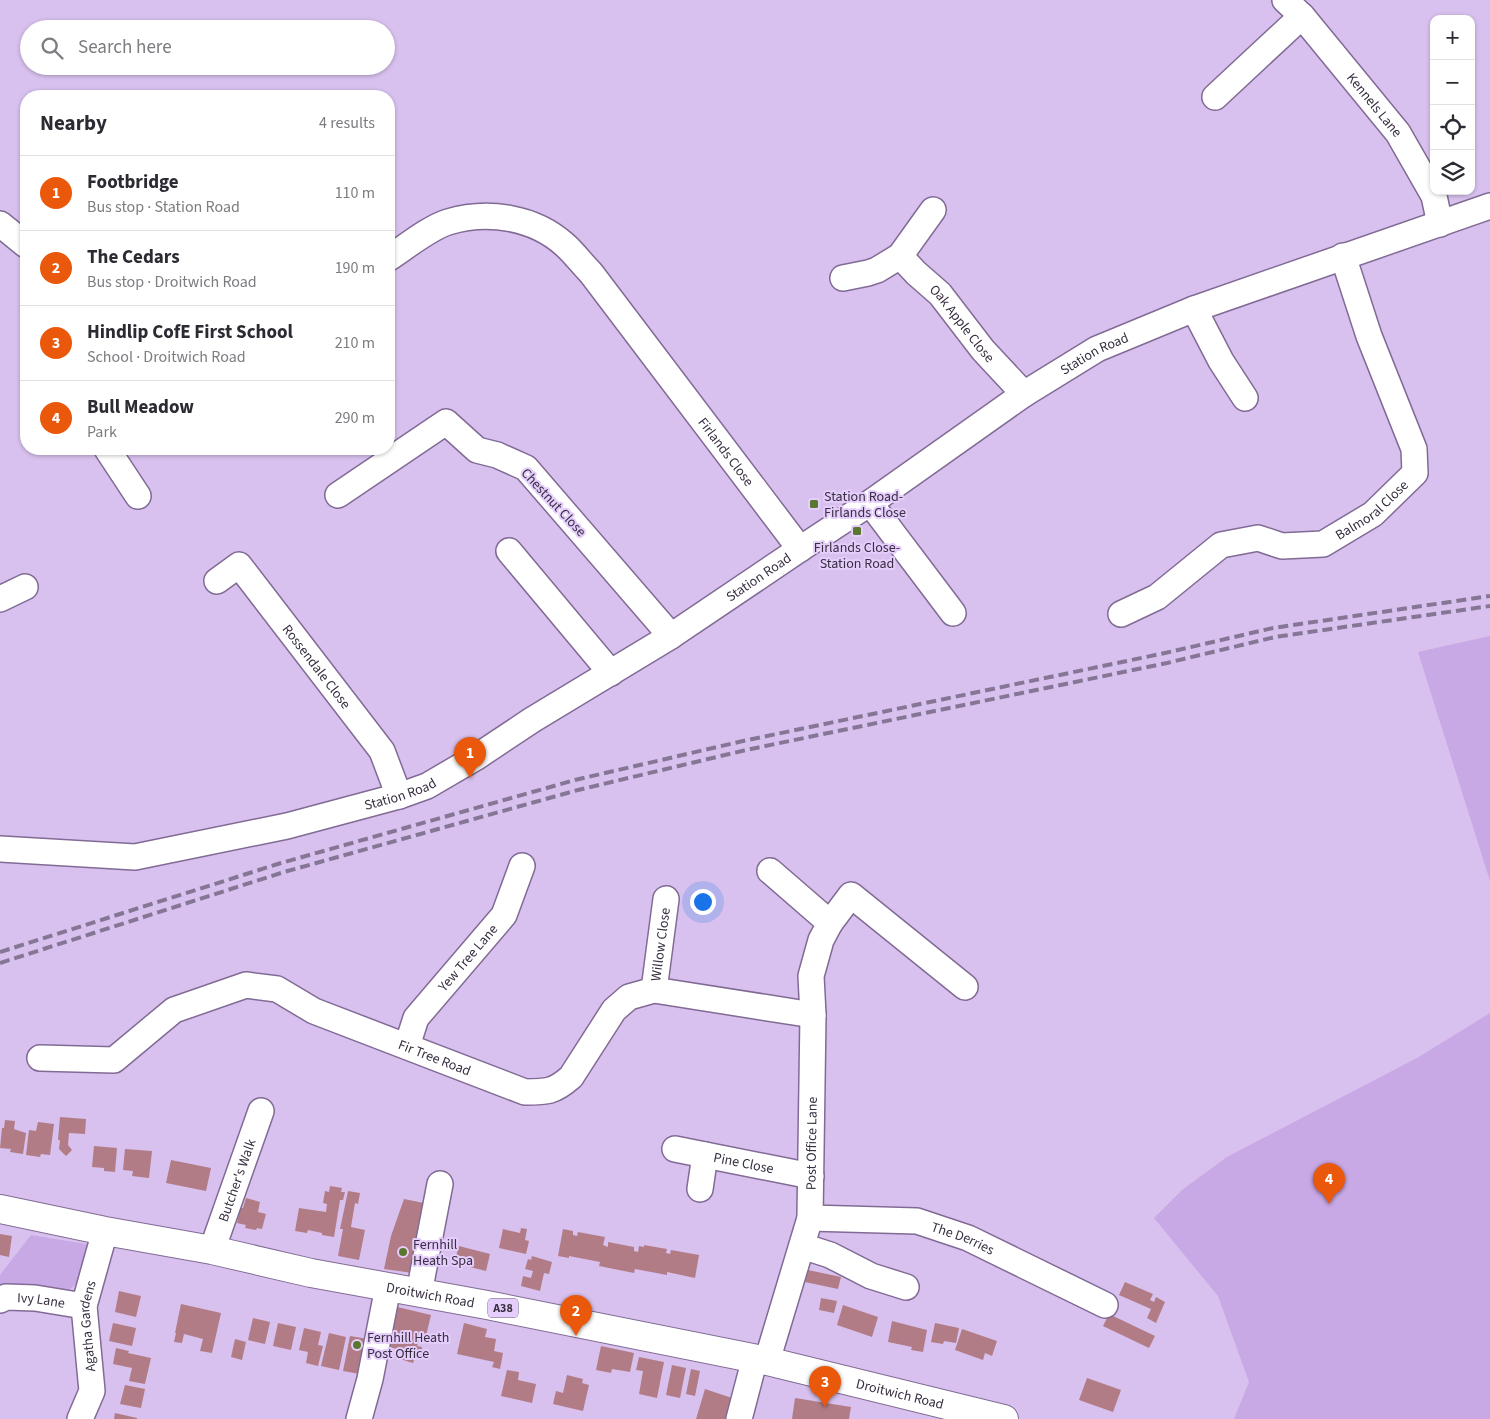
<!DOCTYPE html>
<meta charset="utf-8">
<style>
:root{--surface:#fff;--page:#f7f7f7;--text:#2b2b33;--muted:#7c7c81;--line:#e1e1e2;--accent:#ea580c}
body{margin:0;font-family:"Source Sans 3",sans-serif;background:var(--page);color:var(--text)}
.controls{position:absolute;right:15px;top:15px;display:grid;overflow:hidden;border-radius:10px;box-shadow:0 1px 4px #0004}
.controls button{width:45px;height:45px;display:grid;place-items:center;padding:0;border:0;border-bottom:1px solid var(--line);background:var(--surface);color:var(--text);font:25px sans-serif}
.you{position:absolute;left:702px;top:901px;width:18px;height:18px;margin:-12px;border:4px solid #fff;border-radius:50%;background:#1a73e8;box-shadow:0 0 0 8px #1a73e833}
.badge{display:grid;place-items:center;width:32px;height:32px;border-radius:50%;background:var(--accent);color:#fff;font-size:16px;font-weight:700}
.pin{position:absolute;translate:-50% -41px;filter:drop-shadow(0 1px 2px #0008)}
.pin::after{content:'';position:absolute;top:26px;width:18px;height:15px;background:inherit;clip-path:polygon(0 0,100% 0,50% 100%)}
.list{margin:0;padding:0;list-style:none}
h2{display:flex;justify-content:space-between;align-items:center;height:65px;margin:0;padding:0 20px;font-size:21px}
h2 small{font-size:16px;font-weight:400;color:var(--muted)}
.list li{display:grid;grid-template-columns:32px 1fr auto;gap:15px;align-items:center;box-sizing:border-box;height:75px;padding:0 20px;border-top:1px solid var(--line)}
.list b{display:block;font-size:19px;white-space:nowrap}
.list p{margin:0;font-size:16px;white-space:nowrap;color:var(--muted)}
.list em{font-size:16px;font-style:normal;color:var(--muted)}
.icon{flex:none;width:28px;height:28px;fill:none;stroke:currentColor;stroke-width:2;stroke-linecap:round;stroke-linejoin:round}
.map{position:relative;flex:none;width:1490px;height:1419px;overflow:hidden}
.search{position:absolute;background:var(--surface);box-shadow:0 1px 4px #0004;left:20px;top:20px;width:375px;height:55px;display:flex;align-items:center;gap:12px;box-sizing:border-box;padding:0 18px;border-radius:28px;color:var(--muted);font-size:19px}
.panel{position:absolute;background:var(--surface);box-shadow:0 1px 4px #0004;left:20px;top:90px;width:375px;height:365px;border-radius:20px}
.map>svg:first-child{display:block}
.green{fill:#c8a8e5}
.building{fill:#b27c86}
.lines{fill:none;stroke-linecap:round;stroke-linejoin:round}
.minor-casing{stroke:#816b95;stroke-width:28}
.major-casing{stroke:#816b95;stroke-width:30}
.minor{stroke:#fff;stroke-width:25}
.major{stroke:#fff;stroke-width:28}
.rail{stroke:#867695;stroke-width:4;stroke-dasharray:10 5;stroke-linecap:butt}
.poi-dot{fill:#5a782d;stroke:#e5cdfc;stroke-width:2}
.labels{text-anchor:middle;stroke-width:4;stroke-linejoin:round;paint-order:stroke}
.shield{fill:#e5cdfc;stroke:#6c5e79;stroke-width:1}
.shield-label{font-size:12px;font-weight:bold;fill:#382f41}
.street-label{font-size:14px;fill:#382f41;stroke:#e5cdfc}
.poi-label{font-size:14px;fill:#382f41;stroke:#e5cdfc;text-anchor:start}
</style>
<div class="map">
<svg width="1490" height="1419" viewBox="0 0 1490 1419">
<rect width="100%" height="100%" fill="#d8c1ee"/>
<g class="green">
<path d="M 1490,636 L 1490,881 L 1418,652 Z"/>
<path d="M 1490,1013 L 1490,1419 L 1234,1419 L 1249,1382 L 1218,1296 L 1154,1218 L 1182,1190 L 1227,1157 L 1417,1058 Z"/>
<path d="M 31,1235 L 92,1245 L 78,1283 L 67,1291 L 0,1286 L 0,1275 Z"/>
</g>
<g class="building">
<path d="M 60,1117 L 86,1119 L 85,1134 L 69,1133 L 68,1145 L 72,1150 L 66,1156 L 59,1149 L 60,1140 L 58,1140 Z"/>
<path d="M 5,1120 L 15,1121 L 14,1129 L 26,1133 L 23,1154 L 10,1152 L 11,1149 L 0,1148 L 2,1128 L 4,1128 Z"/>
<path d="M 38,1122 L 54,1124 L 50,1155 L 41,1154 L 40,1157 L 26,1155 L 29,1130 L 36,1131 Z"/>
<path d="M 94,1146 L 117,1148 L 115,1172 L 104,1171 L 104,1168 L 92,1167 Z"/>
<path d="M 125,1149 L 152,1151 L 149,1178 L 132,1176 L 133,1171 L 123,1170 Z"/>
<path d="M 171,1160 L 211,1168 L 206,1191 L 166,1183 Z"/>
<path d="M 330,1186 L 342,1188 L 341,1192 L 345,1192 L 343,1200 L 340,1200 L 334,1237 L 322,1235 L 322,1233 L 308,1230 L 307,1233 L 295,1231 L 299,1208 L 326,1212 L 327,1204 L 323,1203 L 325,1191 L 329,1192 Z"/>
<path d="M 348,1191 L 360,1193 L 358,1204 L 355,1203 L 351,1227 L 365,1230 L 359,1260 L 338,1256 L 343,1229 L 340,1229 Z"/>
<path d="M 246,1198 L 260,1202 L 258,1212 L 266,1214 L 262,1229 L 257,1228 L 256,1230 L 245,1228 L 246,1225 L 237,1223 L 240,1208 L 243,1208 Z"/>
<path d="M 404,1199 L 429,1204 L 413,1273 L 384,1269 L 391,1236 Z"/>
<path d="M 521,1228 L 527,1229 L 525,1240 L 529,1241 L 526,1254 L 499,1248 L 503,1229 L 520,1233 Z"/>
<path d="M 563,1229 L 573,1231 L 573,1235 L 577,1236 L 578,1232 L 605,1237 L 603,1245 L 608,1247 L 608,1242 L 634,1247 L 634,1251 L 638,1252 L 639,1246 L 644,1247 L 644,1245 L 667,1249 L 666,1253 L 670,1254 L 671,1250 L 699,1255 L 695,1278 L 667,1272 L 667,1275 L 635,1269 L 634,1273 L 599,1266 L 600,1262 L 569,1256 L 569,1258 L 558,1256 Z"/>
<path d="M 0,1234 L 12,1236 L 9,1257 L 0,1255 Z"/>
<path d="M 459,1246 L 490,1254 L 486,1271 L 454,1263 Z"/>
<path d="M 532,1256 L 552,1262 L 549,1274 L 544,1273 L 540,1291 L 521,1286 L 523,1276 L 531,1278 L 533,1271 L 525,1269 L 528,1259 L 531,1260 Z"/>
<path d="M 808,1270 L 841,1277 L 838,1289 L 805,1282 Z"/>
<path d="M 1125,1282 L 1153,1294 L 1150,1300 L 1154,1302 L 1156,1297 L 1165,1302 L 1156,1323 L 1147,1318 L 1151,1309 L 1119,1295 Z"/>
<path d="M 119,1291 L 141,1296 L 136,1317 L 115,1312 Z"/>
<path d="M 821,1298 L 837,1301 L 834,1313 L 819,1310 Z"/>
<path d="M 181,1304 L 221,1313 L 212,1353 L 200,1351 L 203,1339 L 184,1334 L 182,1343 L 174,1342 L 176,1333 L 175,1333 Z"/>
<path d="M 389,1305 L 431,1315 L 426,1336 L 429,1337 L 428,1344 L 419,1341 L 417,1346 L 422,1347 L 421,1355 L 416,1354 L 413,1363 L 400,1359 L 402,1350 L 379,1345 Z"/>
<path d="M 843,1305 L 878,1317 L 872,1337 L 837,1325 Z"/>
<path d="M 1109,1314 L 1155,1336 L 1149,1348 L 1103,1326 Z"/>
<path d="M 253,1318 L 270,1322 L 265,1344 L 248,1340 Z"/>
<path d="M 892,1321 L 927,1330 L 923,1352 L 911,1350 L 912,1347 L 888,1342 Z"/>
<path d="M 113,1323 L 136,1328 L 132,1346 L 109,1341 Z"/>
<path d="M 278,1323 L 296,1327 L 291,1350 L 273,1346 Z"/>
<path d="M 464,1323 L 487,1329 L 485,1337 L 496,1339 L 494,1351 L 503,1353 L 500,1369 L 492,1367 L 494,1362 L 457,1354 Z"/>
<path d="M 935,1323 L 959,1328 L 956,1343 L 944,1341 L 943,1344 L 931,1342 Z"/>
<path d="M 304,1328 L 321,1332 L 318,1345 L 323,1346 L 318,1366 L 306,1363 L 308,1352 L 299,1350 Z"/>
<path d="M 962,1329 L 997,1341 L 992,1356 L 985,1353 L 983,1360 L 955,1350 Z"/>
<path d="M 329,1333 L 346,1337 L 339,1370 L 321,1366 Z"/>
<path d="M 350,1336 L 368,1339 L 360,1374 L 343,1371 Z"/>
<path d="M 235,1339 L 246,1342 L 242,1360 L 231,1357 Z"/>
<path d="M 601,1346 L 634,1353 L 630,1372 L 612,1369 L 611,1373 L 596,1370 Z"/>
<path d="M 116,1348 L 129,1351 L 128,1353 L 151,1358 L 145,1384 L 129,1381 L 132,1368 L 113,1364 Z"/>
<path d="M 639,1357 L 664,1362 L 657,1398 L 639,1394 L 643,1371 L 636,1370 Z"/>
<path d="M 672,1365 L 686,1368 L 680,1398 L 666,1395 Z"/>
<path d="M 691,1369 L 700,1371 L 695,1396 L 686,1394 Z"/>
<path d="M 507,1370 L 519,1372 L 518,1380 L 536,1384 L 532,1403 L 501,1396 Z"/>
<path d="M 567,1375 L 583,1379 L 582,1383 L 589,1385 L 583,1411 L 553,1404 L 556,1391 L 563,1393 Z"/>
<path d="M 1087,1378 L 1121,1390 L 1113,1412 L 1079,1400 Z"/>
<path d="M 125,1385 L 145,1389 L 141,1408 L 120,1404 Z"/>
<path d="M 705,1389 L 735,1399 L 728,1419 L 696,1419 Z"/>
<path d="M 795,1398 L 851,1407 L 849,1419 L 792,1419 Z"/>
<path d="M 115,1413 L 137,1418 L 137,1419 L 114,1419 Z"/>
</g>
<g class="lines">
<defs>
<g id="minor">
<path id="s1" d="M 1285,0 L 1302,16 L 1398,133 L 1434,196 L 1440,224"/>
<path d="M 1215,97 L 1302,16"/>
<path d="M 0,224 L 26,245"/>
<path id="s2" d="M 900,256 L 916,273 L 940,294 L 983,350 L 1024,394"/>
<path id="s3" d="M 389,258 C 406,247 429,228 448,222 C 488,210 534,217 565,245 C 574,253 582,264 591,273 L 800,549"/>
<path d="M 843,278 L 868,273 L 877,270 L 900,256 L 933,210"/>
<path d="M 1194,309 L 1221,361 L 1245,398"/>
<path d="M 107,449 L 138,496"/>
<path d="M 338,495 L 446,422 L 477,450 L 497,455 L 526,468 L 671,636"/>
<path d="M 870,503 L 953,613"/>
<path d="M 509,551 L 611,673"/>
<path id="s4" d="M 217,581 L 239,565 L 382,751 L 399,796"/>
<path d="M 0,599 L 25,587"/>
<path id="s5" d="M 1121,614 L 1157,597 L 1221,545 L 1258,538 L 1282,546 L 1323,544 L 1373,514 L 1415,473 L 1414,449 L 1369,336 L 1343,256"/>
<path id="s6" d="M 0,849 L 135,857 L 287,826 L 399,796 L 427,786 L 475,758 L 532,720 L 671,636 L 800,549 L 870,503 L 1024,394 L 1097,349 L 1194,309 L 1490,206"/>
<path d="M 770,871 L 830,923 L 851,895 L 965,987"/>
<path id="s7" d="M 654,990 L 666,899"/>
<path id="s8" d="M 407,1046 L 416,1018 L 504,915 L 522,866"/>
<path id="s9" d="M 40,1058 L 114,1060 L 174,1010 L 246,985 L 277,989 L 314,1011 L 525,1092 C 547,1092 554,1092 571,1077 L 614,1010 L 629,997 L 654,990 L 813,1015"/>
<path id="s10" d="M 675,1149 L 811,1176"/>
<path d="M 700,1189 L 705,1155"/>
<path id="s11" d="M 810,1218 L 917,1221 L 968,1238 L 1105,1305"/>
<path d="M 802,1246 L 830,1255 L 871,1276 L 906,1287"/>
<path id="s12" d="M 212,1250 L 261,1111"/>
<path d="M 419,1293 L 440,1184"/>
<path id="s13" d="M 0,1300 L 6,1297 L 35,1298 L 84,1306"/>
<path id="s14" d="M 767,1361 L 810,1218 L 813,1015 L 811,976 L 821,940 L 830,923"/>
<path id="s15" d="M 80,1419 L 92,1391 L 84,1306 L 105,1231"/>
<path d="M 359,1419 L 370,1379 L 388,1287"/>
<path d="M 739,1419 L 755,1358"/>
</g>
<g id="major">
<path id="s16" d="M 0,1209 L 105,1231 L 212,1250 L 311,1273 L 487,1305 L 767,1361 L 1004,1419"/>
</g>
</defs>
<use href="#minor" class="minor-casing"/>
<use href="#major" class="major-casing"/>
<use href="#minor" class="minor"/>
<use href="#major" class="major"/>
<g class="rail">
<path d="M 0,952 L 281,863 L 575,780 L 743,741 L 1165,653 L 1273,628 L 1490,596"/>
<path d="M 0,963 L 284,872 L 578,790 L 746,750 L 1167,663 L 1275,637 L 1490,606"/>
</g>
</g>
<g class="poi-dot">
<rect x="809" y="499" width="10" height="10" rx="2.5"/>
<rect x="852" y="526" width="10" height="10" rx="2.5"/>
<circle cx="403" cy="1252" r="5"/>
<circle cx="357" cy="1345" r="5"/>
</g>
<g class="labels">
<rect class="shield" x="488" y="1298.5" width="30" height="19" rx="4"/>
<g class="shield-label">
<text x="503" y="1312">A38</text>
</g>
<g class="street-label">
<text dy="5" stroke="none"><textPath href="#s1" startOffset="138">Kennels Lane</textPath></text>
<text dy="5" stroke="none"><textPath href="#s2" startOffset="92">Oak Apple Close</textPath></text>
<text dy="5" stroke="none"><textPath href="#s6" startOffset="1232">Station Road</textPath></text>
<text dy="5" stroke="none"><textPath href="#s3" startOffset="456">Firlands Close</textPath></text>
<text transform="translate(554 502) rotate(47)" y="5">Chestnut Close</text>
<text dy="5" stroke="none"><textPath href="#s5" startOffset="286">Balmoral Close</textPath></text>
<text dy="5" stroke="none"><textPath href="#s6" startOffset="828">Station Road</textPath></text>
<text dy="5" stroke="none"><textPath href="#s4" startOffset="155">Rossendale Close</textPath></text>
<text dy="5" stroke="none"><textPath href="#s6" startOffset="408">Station Road</textPath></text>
<text dy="5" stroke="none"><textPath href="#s7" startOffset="46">Willow Close</textPath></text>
<text dy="5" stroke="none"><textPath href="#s8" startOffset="109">Yew Tree Lane</textPath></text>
<text dy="5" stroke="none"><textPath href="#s9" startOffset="432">Fir Tree Road</textPath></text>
<text dy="5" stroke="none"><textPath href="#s14" startOffset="224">Post Office Lane</textPath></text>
<text dy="5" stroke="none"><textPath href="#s10" startOffset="70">Pine Close</textPath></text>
<text dy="5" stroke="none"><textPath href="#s12" startOffset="74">Butcher's Walk</textPath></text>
<text dy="5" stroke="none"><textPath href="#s11" startOffset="156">The Derries</textPath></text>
<text dy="5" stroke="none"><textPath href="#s16" startOffset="439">Droitwich Road</textPath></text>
<text dy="5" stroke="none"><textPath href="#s13" startOffset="42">Ivy Lane</textPath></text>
<text dy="5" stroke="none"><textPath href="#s15" startOffset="96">Agatha Gardens</textPath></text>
<text dy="5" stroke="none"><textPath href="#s16" startOffset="919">Droitwich Road</textPath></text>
</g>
<g class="poi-label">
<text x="824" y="501">Station Road-<tspan x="824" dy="16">Firlands Close</tspan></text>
<text x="857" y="552" text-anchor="middle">Firlands Close-<tspan x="857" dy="16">Station Road</tspan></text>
<text x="413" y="1249">Fernhill<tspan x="413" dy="16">Heath Spa</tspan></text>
<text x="367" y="1342">Fernhill Heath<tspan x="367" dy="16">Post Office</tspan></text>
</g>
</g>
</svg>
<div class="controls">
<button>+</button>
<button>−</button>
<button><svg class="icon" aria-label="locate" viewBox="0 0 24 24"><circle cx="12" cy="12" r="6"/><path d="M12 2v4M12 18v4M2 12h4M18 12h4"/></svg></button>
<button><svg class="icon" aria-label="layers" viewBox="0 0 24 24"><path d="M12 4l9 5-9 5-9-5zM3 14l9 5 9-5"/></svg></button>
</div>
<div class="you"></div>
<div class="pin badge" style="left:470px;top:778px">1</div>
<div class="pin badge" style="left:576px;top:1336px">2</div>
<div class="pin badge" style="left:825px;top:1407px">3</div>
<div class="pin badge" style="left:1329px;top:1204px">4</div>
<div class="search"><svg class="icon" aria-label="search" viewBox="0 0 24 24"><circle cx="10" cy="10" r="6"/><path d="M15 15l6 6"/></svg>Search here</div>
<section class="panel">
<h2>Nearby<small>4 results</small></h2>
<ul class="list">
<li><span class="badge">1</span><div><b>Footbridge</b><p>Bus stop · Station Road</p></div><em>110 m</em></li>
<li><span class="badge">2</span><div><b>The Cedars</b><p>Bus stop · Droitwich Road</p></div><em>190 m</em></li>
<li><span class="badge">3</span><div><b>Hindlip CofE First School</b><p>School · Droitwich Road</p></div><em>210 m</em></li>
<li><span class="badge">4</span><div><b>Bull Meadow</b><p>Park</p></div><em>290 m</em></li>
</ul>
</section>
</div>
